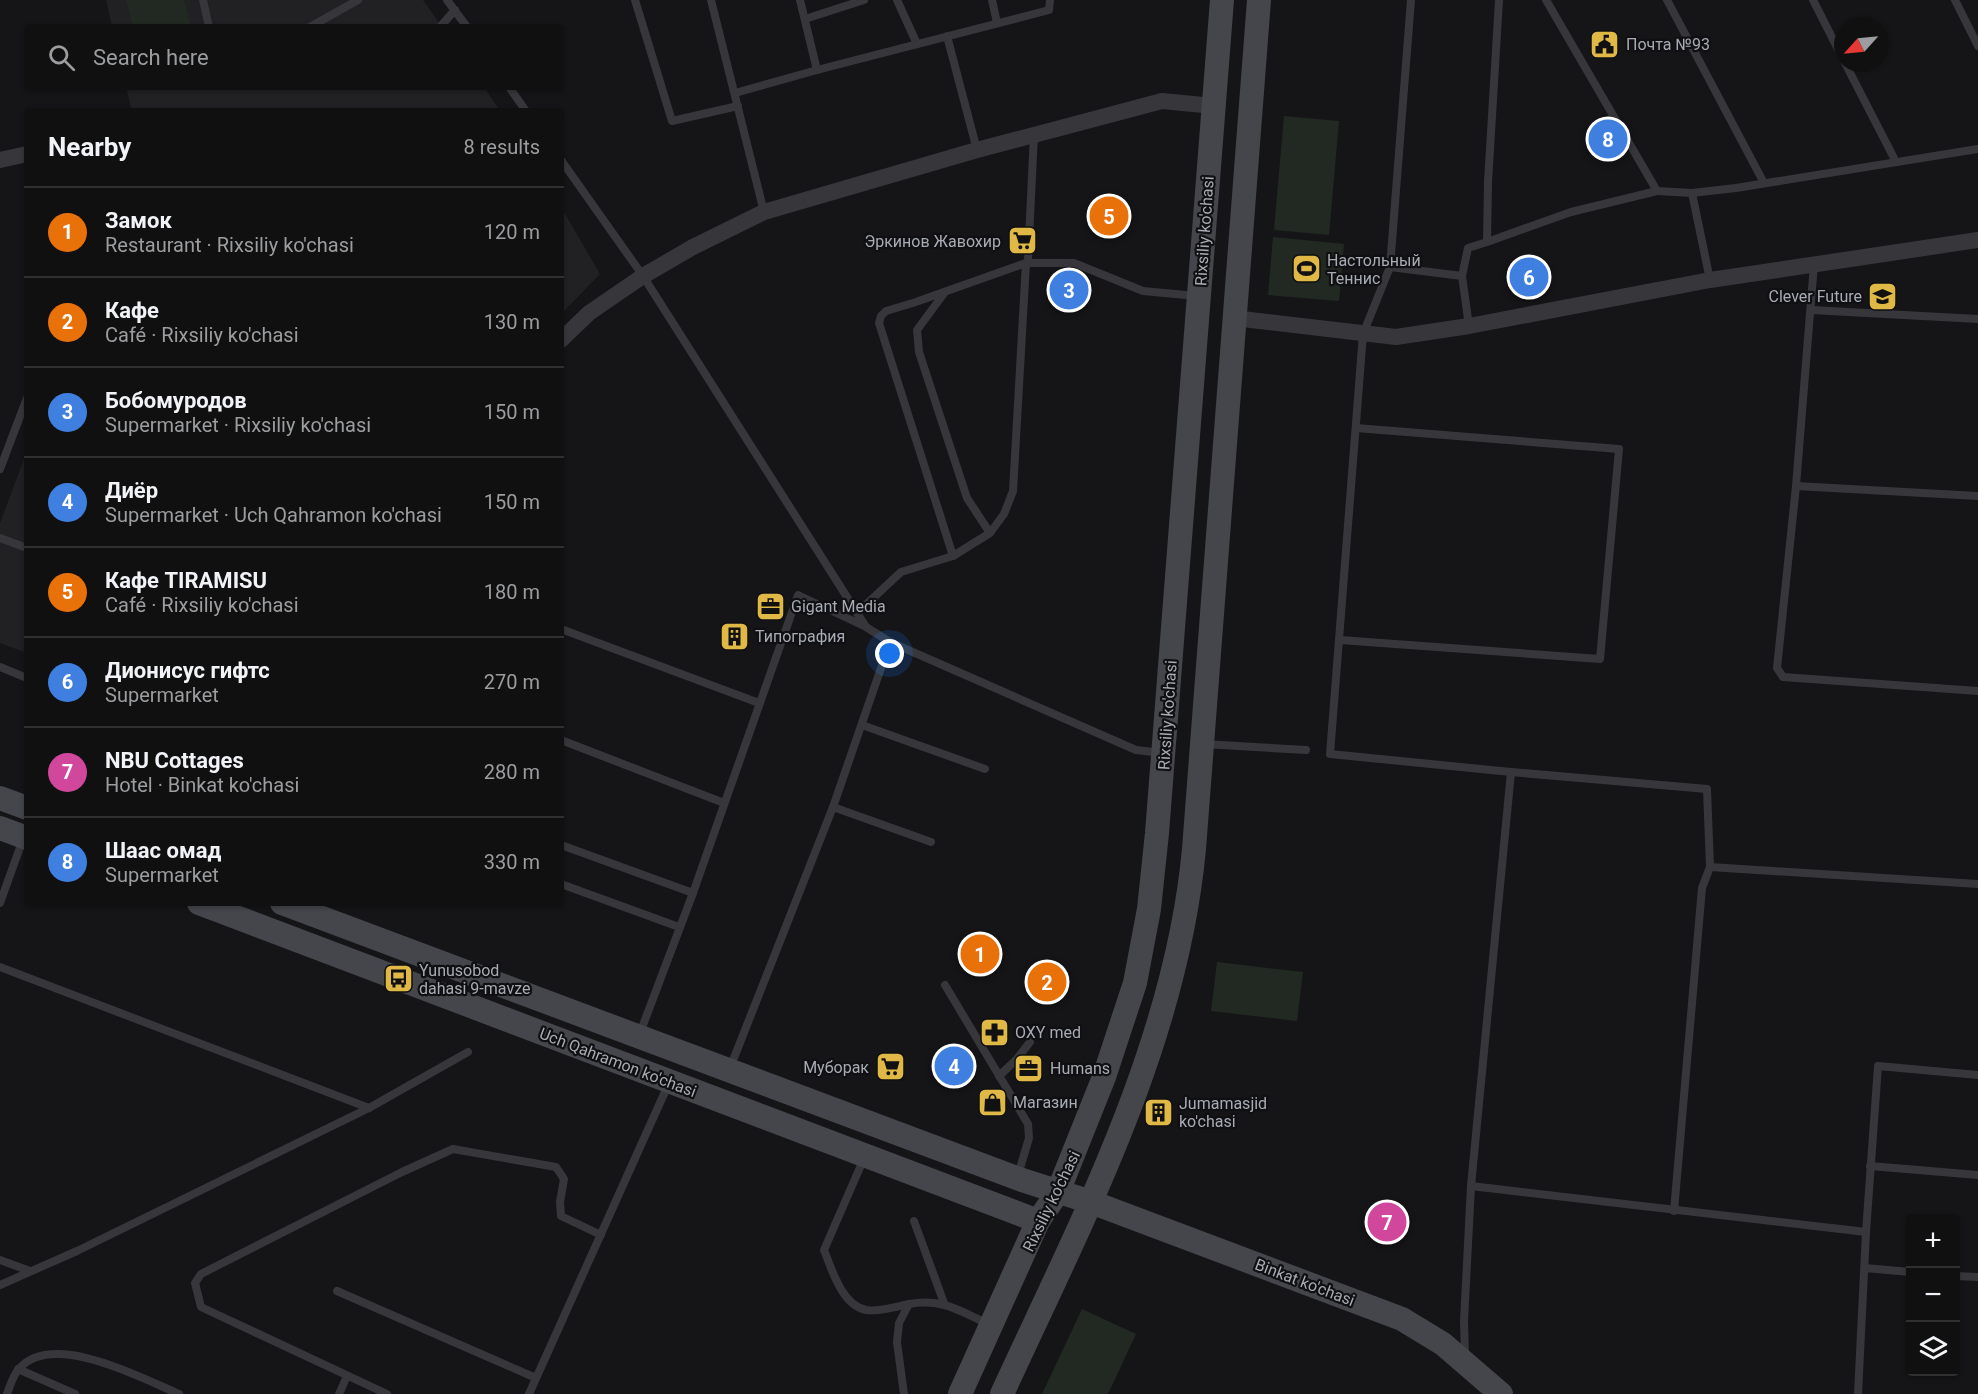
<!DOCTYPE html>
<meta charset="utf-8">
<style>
:root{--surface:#101011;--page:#19191a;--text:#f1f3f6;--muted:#9c9d9f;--line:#303031;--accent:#dfb845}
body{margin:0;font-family:Roboto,sans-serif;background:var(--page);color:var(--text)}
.controls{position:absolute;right:18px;bottom:18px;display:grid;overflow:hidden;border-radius:6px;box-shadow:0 2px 4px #0004}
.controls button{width:54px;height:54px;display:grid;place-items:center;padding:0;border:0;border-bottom:2px solid var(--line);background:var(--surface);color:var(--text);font:30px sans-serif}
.compass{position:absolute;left:1834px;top:18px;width:54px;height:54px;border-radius:50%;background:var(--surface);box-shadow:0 2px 4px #0004;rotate:243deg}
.you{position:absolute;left:890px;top:654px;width:21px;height:21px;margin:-15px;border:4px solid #fff;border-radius:50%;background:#1a73e8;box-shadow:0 0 0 9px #1a73e833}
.badge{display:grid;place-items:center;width:39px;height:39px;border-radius:50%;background:var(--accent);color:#fff;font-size:20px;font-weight:700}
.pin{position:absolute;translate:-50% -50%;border:3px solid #fff;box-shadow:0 2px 6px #0006}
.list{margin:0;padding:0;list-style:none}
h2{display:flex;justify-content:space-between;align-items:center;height:78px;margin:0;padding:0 24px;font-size:26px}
h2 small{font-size:20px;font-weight:400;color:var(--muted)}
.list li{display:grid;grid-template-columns:39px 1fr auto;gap:18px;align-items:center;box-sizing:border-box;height:90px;padding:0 24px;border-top:2px solid var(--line)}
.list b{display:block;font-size:22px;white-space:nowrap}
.list p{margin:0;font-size:20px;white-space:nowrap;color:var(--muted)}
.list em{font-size:20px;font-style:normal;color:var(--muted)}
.icon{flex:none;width:33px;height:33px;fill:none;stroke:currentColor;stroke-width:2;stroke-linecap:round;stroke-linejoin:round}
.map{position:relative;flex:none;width:1978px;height:1394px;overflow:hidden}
.search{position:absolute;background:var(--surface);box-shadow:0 2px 4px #0004;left:24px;top:24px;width:540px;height:66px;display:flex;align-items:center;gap:15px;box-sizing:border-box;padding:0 21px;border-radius:6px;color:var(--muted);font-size:22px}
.panel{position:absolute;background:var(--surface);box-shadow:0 2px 4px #0004;left:24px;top:108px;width:540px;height:798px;border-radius:6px}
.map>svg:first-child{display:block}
.built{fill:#212124}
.green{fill:#222923}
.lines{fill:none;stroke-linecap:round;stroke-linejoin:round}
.lane{stroke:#37373b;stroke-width:8}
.street{stroke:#37373b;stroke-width:16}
.secondary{stroke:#45464b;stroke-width:24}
.labels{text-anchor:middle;stroke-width:4.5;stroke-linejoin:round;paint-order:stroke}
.poi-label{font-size:16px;fill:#a8abb5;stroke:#101012;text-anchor:start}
.street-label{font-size:16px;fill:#a8abb5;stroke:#101012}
</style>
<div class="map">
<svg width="1978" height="1394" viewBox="0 0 1978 1394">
<rect width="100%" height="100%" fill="#151517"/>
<g class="built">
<path d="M 106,0 L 423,0 L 442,27 L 112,27 Z"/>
<path d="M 126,87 L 484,87 L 500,111 L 132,111 Z"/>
<path d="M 561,207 L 600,274 L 561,314 Z"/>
<path d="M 27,451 L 27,653 L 0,643 L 0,523 Z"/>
</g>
<g class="green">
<path d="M 126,0 L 184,0 L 191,27 L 133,27 Z"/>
<path d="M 1284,116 L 1339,121 L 1329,235 L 1274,230 Z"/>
<path d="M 1273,237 L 1344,244 L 1339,301 L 1268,295 Z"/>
<path d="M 1217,962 L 1303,972 L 1297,1021 L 1211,1011 Z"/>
<path d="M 1082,1309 L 1136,1334 L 1108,1394 L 1042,1394 Z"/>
</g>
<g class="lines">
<g class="lane">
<path d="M 203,0 L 209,27"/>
<path d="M 447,0 L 467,27"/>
<path d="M 635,0 L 672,121 L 738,106"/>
<path d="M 711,0 L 764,212"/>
<path d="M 800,0 L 817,70"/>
<path d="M 897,0 L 917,44"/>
<path d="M 992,0 L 997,23"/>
<path d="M 1411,0 L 1390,267 L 1462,276"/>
<path d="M 1546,0 L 1657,191 L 1692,193 L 1736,188 L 1978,149"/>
<path d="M 1667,0 L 1764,183"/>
<path d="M 1813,0 L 1843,59"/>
<path d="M 1955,0 L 1978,46"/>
<path d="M 805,19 L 864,0"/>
<path d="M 310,27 L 358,0"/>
<path d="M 440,27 L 455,10"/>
<path d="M 947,36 L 977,150"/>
<path d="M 1845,63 L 1896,162"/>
<path d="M 509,87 L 526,111"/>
<path d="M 735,93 L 817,70 L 1049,10 L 1050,0"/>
<path d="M 561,160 L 643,276 L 866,627 L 890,642 L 1136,750 L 1162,753"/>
<path d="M 1692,193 L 1710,280"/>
<path d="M 1487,242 L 1571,212 L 1657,191"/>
<path d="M 1814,264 L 1796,486 L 1777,668 L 1783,677 L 1978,691"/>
<path d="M 1390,267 L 1363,334 L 1330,754 L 1511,772 L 1707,789 L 1710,867 L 1978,884"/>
<path d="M 945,292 L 917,330 L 919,352 L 967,498 L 990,533"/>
<path d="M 1811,310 L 1978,319"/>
<path d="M 1469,326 L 1462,276 L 1468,248 L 1487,242 L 1488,182 L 1499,0"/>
<path d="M 0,469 L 27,398"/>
<path d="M 1796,486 L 1978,496"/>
<path d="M 0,538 L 27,548"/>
<path d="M 953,556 L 879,323 L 881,316 L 886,311 L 913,303 L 1026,263 L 1028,260 L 1034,134"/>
<path d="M 857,613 L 901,572 L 953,556 L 990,533 L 1004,514 L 1013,491 L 1026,263 L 1074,263 L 1143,291 L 1197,296"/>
<path d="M 561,629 L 759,703"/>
<path d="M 1340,640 L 1600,659 L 1619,449 L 1356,428"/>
<path d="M 0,667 L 27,678"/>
<path d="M 862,725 L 985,769"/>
<path d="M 561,740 L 724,803"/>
<path d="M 1204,744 L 1306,750"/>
<path d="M 833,807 L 931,842"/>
<path d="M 561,845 L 693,893"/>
<path d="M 561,884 L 679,927"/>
<path d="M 0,903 L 23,839"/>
<path d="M 0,967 L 369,1108"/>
<path d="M 945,985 L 1028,1124 L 1029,1138 L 1018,1175"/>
<path d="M 640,1033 L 693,893 L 798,595 L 864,626"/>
<path d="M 730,1068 L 833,807 L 890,642"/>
<path d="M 999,1076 L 1016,1060 L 1030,1042"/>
<path d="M 865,1156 L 824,1250 C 832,1270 842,1305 866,1310 C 879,1312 897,1307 909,1304"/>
<path d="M 1870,1166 L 1978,1175"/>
<path d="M 1471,1186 L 1866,1232 L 1878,1066 L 1978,1075"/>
<path d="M 1674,1211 L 1702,888 L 1710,867"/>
<path d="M 914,1221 L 944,1303"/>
<path d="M 0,1260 L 30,1271"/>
<path d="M 1865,1268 L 1910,1272"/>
<path d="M 1956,1276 L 1978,1277"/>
<path d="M 0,1285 L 77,1251 L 369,1108 L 468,1052"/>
<path d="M 337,1291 L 536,1378"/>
<path d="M 1465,1356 L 1464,1321 L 1471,1186 L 1511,772"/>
<path d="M 18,1369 L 75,1394"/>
<path d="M 7,1394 C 10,1386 13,1375 19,1369 C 52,1330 142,1378 179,1394"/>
<path d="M 339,1394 L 347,1376"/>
<path d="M 387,1394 L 201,1307 L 195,1283 L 201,1274 L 402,1172 L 453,1149 L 556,1167 L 564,1179 L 560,1202 L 561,1216 L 601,1235"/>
<path d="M 529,1394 L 668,1085"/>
<path d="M 904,1394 L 897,1342 L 899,1323 L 909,1304 C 943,1298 959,1311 989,1324"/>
<path d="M 1858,1394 L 1866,1232"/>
</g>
<g class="street">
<path d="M 0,160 L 27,154"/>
<path d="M 1234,318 L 1396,337 L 1469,326 L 1710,280 L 1978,240"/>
<path d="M 561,340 L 589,313 L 643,276 L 693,247 L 764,212 L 977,150 L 1162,101 L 1214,106"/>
</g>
<g class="secondary">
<path d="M 0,798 L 27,808"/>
<path d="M 0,828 L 27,838"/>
<path d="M 199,903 L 1038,1221"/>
<path d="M 282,903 L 1022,1180 L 1091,1202 L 1402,1319 L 1443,1344 L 1501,1394"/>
<path d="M 960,1394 L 1038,1221 L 1058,1192 L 1104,1077 L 1135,983 L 1149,909 L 1157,833 L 1222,0"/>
<path d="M 1002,1394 C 1082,1220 1176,1043 1194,849 L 1259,0"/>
</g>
</g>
<defs>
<symbol id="civic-square" viewBox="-11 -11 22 22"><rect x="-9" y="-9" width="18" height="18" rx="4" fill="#dfb845" stroke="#101012"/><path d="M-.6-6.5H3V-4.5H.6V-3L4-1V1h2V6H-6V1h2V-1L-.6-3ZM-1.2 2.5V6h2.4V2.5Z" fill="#111"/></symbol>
<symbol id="supermarket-square" viewBox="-11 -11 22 22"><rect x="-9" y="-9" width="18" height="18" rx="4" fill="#dfb845" stroke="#101012"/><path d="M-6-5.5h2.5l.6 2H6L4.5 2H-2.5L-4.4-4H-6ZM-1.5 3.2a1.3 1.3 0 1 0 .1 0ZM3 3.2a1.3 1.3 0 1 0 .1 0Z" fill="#111"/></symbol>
<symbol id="stadium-square" viewBox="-11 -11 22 22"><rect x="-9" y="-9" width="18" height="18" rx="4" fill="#dfb845" stroke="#101012"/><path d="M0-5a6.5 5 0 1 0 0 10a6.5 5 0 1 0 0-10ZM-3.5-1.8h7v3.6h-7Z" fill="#111"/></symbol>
<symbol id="school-square" viewBox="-11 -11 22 22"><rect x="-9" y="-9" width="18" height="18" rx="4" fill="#dfb845" stroke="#101012"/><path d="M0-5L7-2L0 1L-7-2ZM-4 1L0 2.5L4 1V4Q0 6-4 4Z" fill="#111"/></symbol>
<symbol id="office-square" viewBox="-11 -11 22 22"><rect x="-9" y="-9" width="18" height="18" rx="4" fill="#dfb845" stroke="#101012"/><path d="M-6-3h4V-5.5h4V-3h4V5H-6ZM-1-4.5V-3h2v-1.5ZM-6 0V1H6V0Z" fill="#111"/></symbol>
<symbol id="building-square" viewBox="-11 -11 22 22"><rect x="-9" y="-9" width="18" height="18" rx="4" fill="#dfb845" stroke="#101012"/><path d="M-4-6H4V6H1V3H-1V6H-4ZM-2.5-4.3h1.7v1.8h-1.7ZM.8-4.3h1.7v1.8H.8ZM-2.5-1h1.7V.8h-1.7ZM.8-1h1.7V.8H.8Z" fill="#111"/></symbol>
<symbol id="bus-square" viewBox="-11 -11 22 22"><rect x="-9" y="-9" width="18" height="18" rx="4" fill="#dfb845" stroke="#101012"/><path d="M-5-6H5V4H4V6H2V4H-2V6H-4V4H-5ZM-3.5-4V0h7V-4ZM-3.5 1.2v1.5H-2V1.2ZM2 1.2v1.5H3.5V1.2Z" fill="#111"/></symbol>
<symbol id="pharmacy-square" viewBox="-11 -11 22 22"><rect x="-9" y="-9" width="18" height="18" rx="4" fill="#dfb845" stroke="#101012"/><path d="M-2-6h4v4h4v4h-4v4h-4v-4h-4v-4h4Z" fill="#111"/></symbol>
<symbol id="shop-square" viewBox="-11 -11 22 22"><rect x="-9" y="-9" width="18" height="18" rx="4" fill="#dfb845" stroke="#101012"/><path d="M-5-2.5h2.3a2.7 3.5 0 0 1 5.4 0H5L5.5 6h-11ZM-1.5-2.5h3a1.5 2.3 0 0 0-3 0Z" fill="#111"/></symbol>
</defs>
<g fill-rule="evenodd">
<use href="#civic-square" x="1588" y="28" width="33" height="33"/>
<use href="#supermarket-square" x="1006" y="224" width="33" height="33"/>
<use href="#stadium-square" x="1290" y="252" width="33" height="33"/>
<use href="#school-square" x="1866" y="280" width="33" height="33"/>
<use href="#office-square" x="754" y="590" width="33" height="33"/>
<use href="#building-square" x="718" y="620" width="33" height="33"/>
<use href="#bus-square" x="382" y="962" width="33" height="33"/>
<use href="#pharmacy-square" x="978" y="1016" width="33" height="33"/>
<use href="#supermarket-square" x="874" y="1050" width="33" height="33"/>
<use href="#office-square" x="1012" y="1052" width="33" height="33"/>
<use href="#shop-square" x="976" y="1086" width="33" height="33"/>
<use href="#building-square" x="1142" y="1096" width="33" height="33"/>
</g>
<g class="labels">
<g class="poi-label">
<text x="1626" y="50">Почта №93</text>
<text x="1001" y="247" text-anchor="end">Эркинов Жавохир</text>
<text x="1327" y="266">Настольный<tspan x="1327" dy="18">Теннис</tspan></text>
<text x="1862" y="302" text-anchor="end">Clever Future</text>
<text x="791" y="612">Gigant Media</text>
<text x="755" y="642">Типография</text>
<text x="419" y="976">Yunusobod<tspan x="419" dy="18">dahasi 9-mavze</tspan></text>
<text x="1015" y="1038">OXY med</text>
<text x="869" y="1073" text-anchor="end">Муборак</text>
<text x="1050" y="1074">Humans</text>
<text x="1013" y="1108">Магазин</text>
<text x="1179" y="1109">Jumamasjid<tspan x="1179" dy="18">ko'chasi</tspan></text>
</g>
<g class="street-label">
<text transform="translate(1204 231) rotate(-86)" y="6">Rixsiliy ko'chasi</text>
<text transform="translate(1167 715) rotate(-86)" y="6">Rixsiliy ko'chasi</text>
<text transform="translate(618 1062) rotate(21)" y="6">Uch Qahramon ko'chasi</text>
<text transform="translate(1051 1201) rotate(-64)" y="6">Rixsiliy ko'chasi</text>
<text transform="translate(1305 1282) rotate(21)" y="6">Binkat ko'chasi</text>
</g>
</g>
</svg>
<div class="controls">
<button>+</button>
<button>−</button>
<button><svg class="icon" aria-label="layers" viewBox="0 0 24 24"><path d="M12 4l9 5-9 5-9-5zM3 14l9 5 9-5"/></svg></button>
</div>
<svg class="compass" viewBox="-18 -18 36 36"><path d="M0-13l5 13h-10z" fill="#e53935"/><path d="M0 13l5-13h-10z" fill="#9c9d9f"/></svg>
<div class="you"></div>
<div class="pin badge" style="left:980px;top:954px;background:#e8710a">1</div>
<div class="pin badge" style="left:1047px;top:982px;background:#e8710a">2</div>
<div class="pin badge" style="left:1069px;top:290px;background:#3f7fe0">3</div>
<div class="pin badge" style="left:954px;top:1066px;background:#3f7fe0">4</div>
<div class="pin badge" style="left:1109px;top:216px;background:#e8710a">5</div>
<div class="pin badge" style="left:1529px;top:277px;background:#3f7fe0">6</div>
<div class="pin badge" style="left:1387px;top:1222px;background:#d1479c">7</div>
<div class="pin badge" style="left:1608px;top:139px;background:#3f7fe0">8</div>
<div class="search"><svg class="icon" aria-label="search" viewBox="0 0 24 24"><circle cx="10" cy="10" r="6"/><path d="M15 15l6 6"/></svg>Search here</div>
<section class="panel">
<h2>Nearby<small>8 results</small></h2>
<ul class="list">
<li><span class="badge" style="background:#e8710a">1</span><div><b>Замок</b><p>Restaurant · Rixsiliy ko'chasi</p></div><em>120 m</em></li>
<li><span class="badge" style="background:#e8710a">2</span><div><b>Кафе</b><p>Café · Rixsiliy ko'chasi</p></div><em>130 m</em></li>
<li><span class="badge" style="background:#3f7fe0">3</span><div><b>Бобомуродов</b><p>Supermarket · Rixsiliy ko'chasi</p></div><em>150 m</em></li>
<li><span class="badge" style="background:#3f7fe0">4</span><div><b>Диёр</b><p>Supermarket · Uch Qahramon ko'chasi</p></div><em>150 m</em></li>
<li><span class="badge" style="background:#e8710a">5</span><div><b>Кафе TIRAMISU</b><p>Café · Rixsiliy ko'chasi</p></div><em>180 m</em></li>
<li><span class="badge" style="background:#3f7fe0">6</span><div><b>Дионисус гифтс</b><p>Supermarket</p></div><em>270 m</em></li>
<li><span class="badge" style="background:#d1479c">7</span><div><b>NBU Cottages</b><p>Hotel · Binkat ko'chasi</p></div><em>280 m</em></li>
<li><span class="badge" style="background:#3f7fe0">8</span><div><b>Шаас омад</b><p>Supermarket</p></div><em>330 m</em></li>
</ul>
</section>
</div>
